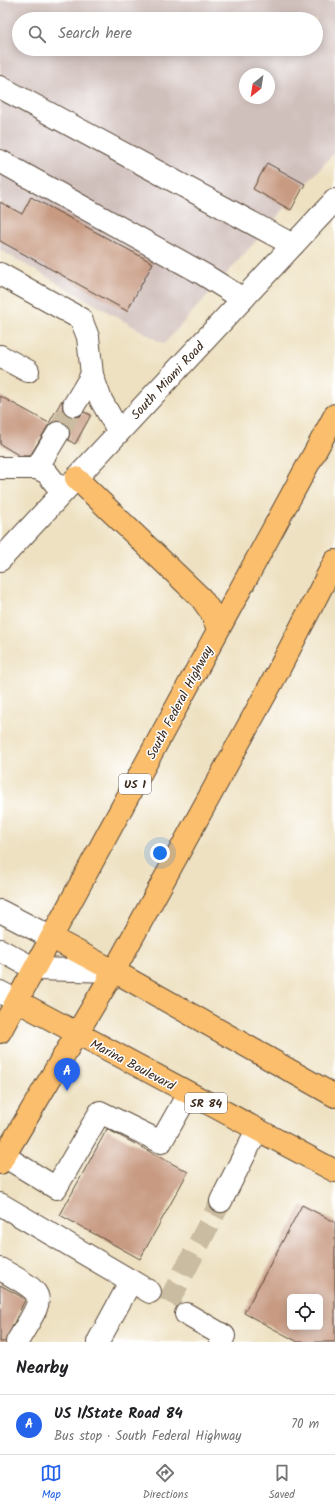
<!DOCTYPE html>
<meta charset="utf-8">
<style>
:root{--surface:#fff;--page:#f6f6f6;--text:#202124;--muted:#757577;--line:#e0e0e0;--accent:#2563eb}
body{margin:0;font-family:Kalam,sans-serif;background:var(--page);color:var(--text)}
.controls{position:absolute;right:12px;bottom:12px;display:grid;overflow:hidden;border-radius:6px;box-shadow:0 2px 10px #0003}
.controls button{width:36px;height:36px;display:grid;place-items:center;padding:0;border:0;border-bottom:1px solid var(--line);background:var(--surface);color:var(--text);font:20px sans-serif}
.compass{position:absolute;left:239px;top:68px;width:36px;height:36px;border-radius:50%;background:var(--surface);box-shadow:0 2px 10px #0003;rotate:210deg}
.you{position:absolute;left:160px;top:853px;width:14px;height:14px;margin:-10px;border:3px solid #fff;border-radius:50%;background:#1a73e8;box-shadow:0 0 0 6px #1a73e833}
.badge{display:grid;place-items:center;width:26px;height:26px;border-radius:50%;background:var(--accent);color:#fff;font-size:13px;font-weight:700}
.pin{position:absolute;translate:-50% -33px;filter:drop-shadow(0 1px 2px #0008)}
.pin::after{content:'';position:absolute;top:21px;width:14px;height:12px;background:inherit;clip-path:polygon(0 0,100% 0,50% 100%)}
.list{margin:0;padding:0;list-style:none}
h2{display:flex;justify-content:space-between;align-items:center;height:52px;margin:0;padding:0 16px;font-size:17px}
h2 small{font-size:13px;font-weight:400;color:var(--muted)}
.list li{display:grid;grid-template-columns:26px 1fr auto;gap:12px;align-items:center;box-sizing:border-box;height:60px;padding:0 16px;border-top:1px solid var(--line)}
.list b{display:block;font-size:15px;white-space:nowrap}
.list p{margin:0;font-size:13px;white-space:nowrap;color:var(--muted)}
.list em{font-size:13px;font-style:normal;color:var(--muted)}
.icon{flex:none;width:22px;height:22px;fill:none;stroke:currentColor;stroke-width:2;stroke-linecap:round;stroke-linejoin:round}
.map{position:relative;flex:none;width:335px;height:1342px;overflow:hidden}
.search{position:absolute;background:var(--surface);box-shadow:0 2px 10px #0003;left:12px;right:12px;top:12px;height:44px;display:flex;align-items:center;gap:10px;box-sizing:border-box;padding:0 14px;border-radius:22px;color:var(--muted);font-size:15px}
.sheet{height:112px;background:var(--surface)}
nav{display:flex;justify-content:space-around;align-items:center;box-sizing:border-box;height:56px;border-top:1px solid var(--line);background:var(--surface);font-size:11px;color:var(--muted)}
nav a{display:grid;justify-items:center;gap:2px}
nav .on{color:var(--accent)}
.map>svg:first-child{display:block}
.industrial{fill:#d0c0bc;fill-rule:evenodd}
.building{fill:#c79a81;fill-rule:evenodd}
.lines{fill:none;stroke-linecap:round;stroke-linejoin:round}
.minor-tunnel{stroke:#cabca0;stroke-width:22;stroke-dasharray:22 11;stroke-linecap:butt}
.minor-casing{stroke:#564536;stroke-width:24}
.major-casing{stroke:#564536;stroke-width:24}
.minor{stroke:#fff;stroke-width:22}
.major{stroke:#fabe6d;stroke-width:22}
.labels{text-anchor:middle;stroke-width:3;stroke-linejoin:round;paint-order:stroke}
.shield{fill:#fff;stroke:#766a62;stroke-width:1}
.shield-label{font-size:12px;font-weight:bold;fill:#3b2a1e}
.street-label{font-size:13px;fill:#3b2a1e;stroke:#fff}
</style>
<div class="map">
<svg width="335" height="1342" viewBox="0 0 335 1342">
<rect width="100%" height="100%" fill="#fff"/>
<filter id="ink" filterUnits="userSpaceOnUse"><feTurbulence type="fractalNoise" baseFrequency=".025" numOctaves="2"/><feDisplacementMap in="SourceGraphic" scale="8" xChannelSelector="R" yChannelSelector="G"/><feConvolveMatrix kernelMatrix="1 2 1 2 8 2 1 2 1" color-interpolation-filters="sRGB"/></filter>
<filter id="wash" filterUnits="userSpaceOnUse"><feTurbulence type="fractalNoise" baseFrequency=".012" numOctaves="4" result="noise"/><feDisplacementMap in="SourceGraphic" scale="16" xChannelSelector="R" yChannelSelector="G"/><feGaussianBlur stdDeviation="0.9" result="paint"/><feColorMatrix in="noise" values="0 0 0 0 0 0 0 0 0 0 0 0 0 0 0 0 0 1.4 0 .05"/><feComposite in="paint" operator="in"/></filter>
<g filter="url(#wash)">
<rect width="100%" height="100%" fill="#eee1c1"/>
<path class="industrial" d="M 0,0 L 335,0 L 335,152 L 164,344 L 0,250 ZM 19,19 L 316,19 L 316,49 L 19,49 ZM 245,74 L 269,74 L 269,98 L 245,98 Z"/>
<g id="blocks">
<g class="building">
<path d="M 217,12 L 230,19 L 213,19 Z"/>
<path d="M 267,163 L 305,184 L 291,210 L 253,189 Z"/>
<path d="M 31,197 L 153,263 L 127,311 L 0,241 L 0,202 L 22,214 Z"/>
<path d="M 0,396 L 49,423 L 62,400 L 63,411 L 68,416 L 74,417 L 80,416 L 84,412 L 91,415 L 75,444 L 68,440 L 70,434 L 69,427 L 64,422 L 58,421 L 52,422 L 48,426 L 30,456 L 20,456 L 0,444 Z"/>
<path d="M 107,1129 L 188,1172 L 140,1259 L 60,1215 Z"/>
<path d="M 302,1205 L 335,1222 L 335,1342 L 298,1342 L 244,1313 ZM 290,1297 L 320,1297 L 320,1327 L 290,1327 Z"/>
<path d="M 0,1285 L 20,1296 L 25,1300 L 5,1342 L 0,1342 Z"/>
</g>
</g>
</g>
<g filter="url(#ink)">
<use href="#blocks" fill-opacity="0" stroke="#564536" stroke-width="1"/>
<g class="lines">
<g class="minor-tunnel">
<path d="M 58,433 L 74,405"/>
<path d="M 168,1303 L 221,1201"/>
</g>
<defs>
<g id="minor">
<path d="M 0,87 L 293,245"/>
<path d="M 0,161 L 203,274 L 243,299"/>
<path d="M 0,274 L 81,319 L 88,337 L 92,375 L 101,400 L 119,432"/>
<path d="M 0,356 L 28,371"/>
<path d="M 74,405 L 92,375"/>
<path d="M 0,468 L 37,468 L 47,473 L 62,492"/>
<path d="M 37,468 L 58,433"/>
<path d="M 0,560 L 335,200"/>
<path d="M 0,911 L 52,938"/>
<path d="M 0,950 L 35,969 L 114,971"/>
<path d="M 0,992 L 17,1001"/>
<path d="M 4,1156 L 56,1188 L 100,1112 L 161,1142 L 188,1094"/>
<path d="M 221,1201 L 257,1130"/>
<path d="M 0,1204 L 150,1292"/>
<path d="M 0,1269 C 51,1297 44,1295 17,1342"/>
<path d="M 186,1314 L 224,1336 L 221,1342"/>
<path d="M 98,1342 L 131,1281"/>
</g>
<g id="major">
<path d="M 76,478 L 201,598 L 211,612 L 218,629"/>
<path d="M 52,938 L 114,971 L 335,1096"/>
<path d="M 17,1001 L 335,1171"/>
<path d="M 0,1032 L 335,415"/>
<path d="M 0,1163 L 114,971 L 276,675 L 335,561"/>
</g>
</defs>
<use href="#minor" class="minor-casing"/>
<use href="#major" class="major-casing"/>
<use href="#minor" class="minor"/>
<use href="#major" class="major"/>
</g>
</g>
<g class="labels">
<g class="shield">
<rect x="119" y="774" width="32" height="20" rx="3"/>
<rect x="185" y="1093" width="42" height="20" rx="3"/>
</g>
<g class="shield-label">
<text x="135" y="788">US 1</text>
<text x="206" y="1107">SR 84</text>
</g>
<g class="street-label">
<text transform="translate(167 380) rotate(-47)" y="5">South Miami Road</text>
<text transform="translate(179 702) rotate(-62)" y="5">South Federal Highway</text>
<text transform="translate(133 1064) rotate(28)" y="5">Marina Boulevard</text>
</g>
</g>
</svg>
<div class="controls">
<button><svg class="icon" aria-label="locate" viewBox="0 0 24 24"><circle cx="12" cy="12" r="6"/><path d="M12 2v4M12 18v4M2 12h4M18 12h4"/></svg></button>
</div>
<svg class="compass" viewBox="-18 -18 36 36"><path d="M0-13l5 13h-10z" fill="#e53935"/><path d="M0 13l5-13h-10z" fill="#757577"/></svg>
<div class="you"></div>
<div class="pin badge" style="left:67px;top:1091px">A</div>
<div class="search"><svg class="icon" aria-label="search" viewBox="0 0 24 24"><circle cx="10" cy="10" r="6"/><path d="M15 15l6 6"/></svg>Search here</div>
</div>
<section class="sheet">
<h2>Nearby<small></small></h2>
<ul class="list">
<li><span class="badge">A</span><div><b>US 1/State Road 84</b><p>Bus stop · South Federal Highway</p></div><em>70 m</em></li>
</ul>
</section>
<nav>
<a class="on"><svg class="icon" aria-label="map" viewBox="0 0 24 24"><path d="M3 6l6-2 6 2 6-2v14l-6 2-6-2-6 2zM9 4v14M15 6v14"/></svg>Map</a>
<a><svg class="icon" aria-label="directions" viewBox="0 0 24 24"><path d="M12 3l9 9-9 9-9-9zM9 14v-3h6M13 9l2 2-2 2"/></svg>Directions</a>
<a><svg class="icon" aria-label="saved" viewBox="0 0 24 24"><path d="M7 4h10v16l-5-4-5 4z"/></svg>Saved</a>
</nav>
